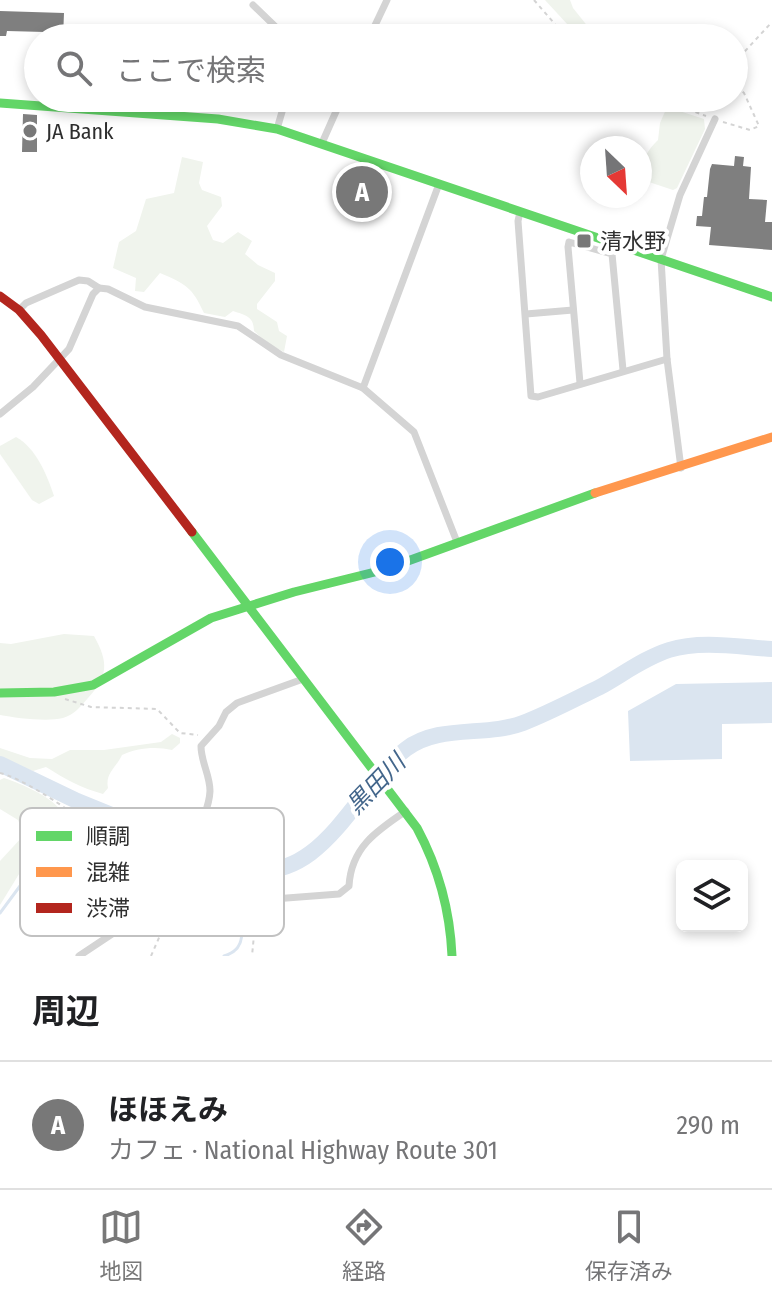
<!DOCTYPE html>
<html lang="ja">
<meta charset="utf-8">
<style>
:root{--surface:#fff;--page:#f2f2f2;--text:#202124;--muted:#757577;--line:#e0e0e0;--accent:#787878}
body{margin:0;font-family:"Fira Sans Condensed","Noto Sans JP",sans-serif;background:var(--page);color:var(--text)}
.controls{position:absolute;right:24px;bottom:24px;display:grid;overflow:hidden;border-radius:12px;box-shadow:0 4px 12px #0003}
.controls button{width:72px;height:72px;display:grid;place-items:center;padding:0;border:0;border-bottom:2px solid var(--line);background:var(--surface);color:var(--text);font:40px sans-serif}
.compass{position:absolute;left:580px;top:136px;width:72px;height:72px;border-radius:50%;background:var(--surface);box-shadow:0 4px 12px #0003;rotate:155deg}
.you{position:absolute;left:390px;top:562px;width:28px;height:28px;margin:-20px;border:6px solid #fff;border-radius:50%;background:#1a73e8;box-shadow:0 0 0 12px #1a73e833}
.badge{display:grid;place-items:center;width:52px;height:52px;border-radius:50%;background:var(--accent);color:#fff;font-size:26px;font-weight:700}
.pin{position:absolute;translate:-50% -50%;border:4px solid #fff;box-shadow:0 2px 8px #0006}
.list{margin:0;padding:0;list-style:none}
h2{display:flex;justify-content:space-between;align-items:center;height:104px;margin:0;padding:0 32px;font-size:34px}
h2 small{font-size:26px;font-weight:400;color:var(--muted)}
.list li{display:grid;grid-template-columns:52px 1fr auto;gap:24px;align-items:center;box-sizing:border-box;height:128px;padding:0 32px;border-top:2px solid var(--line)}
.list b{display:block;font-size:30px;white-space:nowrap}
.list p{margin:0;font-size:26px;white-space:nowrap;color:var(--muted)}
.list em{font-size:26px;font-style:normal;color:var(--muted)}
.icon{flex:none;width:44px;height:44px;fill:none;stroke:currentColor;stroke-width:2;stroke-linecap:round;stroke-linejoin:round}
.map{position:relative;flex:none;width:772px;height:956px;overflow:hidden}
.search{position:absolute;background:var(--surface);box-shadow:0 4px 12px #0003;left:24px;right:24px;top:24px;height:88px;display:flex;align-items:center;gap:20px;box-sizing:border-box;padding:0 28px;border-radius:44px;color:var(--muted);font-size:30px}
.sheet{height:232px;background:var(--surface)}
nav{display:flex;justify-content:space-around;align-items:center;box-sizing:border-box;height:112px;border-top:2px solid var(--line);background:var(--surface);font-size:22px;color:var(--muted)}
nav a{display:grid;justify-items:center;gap:4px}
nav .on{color:var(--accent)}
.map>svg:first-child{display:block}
.green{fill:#f0f4ed}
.water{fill:#dbe5f0}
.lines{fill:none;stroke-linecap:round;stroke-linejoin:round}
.stream{stroke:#dbe5f0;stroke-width:3}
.river{stroke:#dbe5f0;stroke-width:16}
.building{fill:#7f7f7f}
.path{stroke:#d4d4d4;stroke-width:2;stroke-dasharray:4 4;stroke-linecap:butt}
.street{stroke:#d4d4d4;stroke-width:7}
.fast{stroke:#63d668;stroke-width:9}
.slow{stroke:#ff974d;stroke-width:9}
.jam{stroke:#b3261e;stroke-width:9}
.poi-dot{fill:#787878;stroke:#fff;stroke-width:3}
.labels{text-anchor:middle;stroke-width:8;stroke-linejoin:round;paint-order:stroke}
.poi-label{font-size:22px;fill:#2f2f2f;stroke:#fff;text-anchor:start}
.water-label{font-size:24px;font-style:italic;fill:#43668b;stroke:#fff}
.key{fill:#fff;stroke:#c1c1c1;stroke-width:2}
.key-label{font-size:22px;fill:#2f2f2f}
</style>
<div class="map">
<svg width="772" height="956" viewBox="0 0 772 956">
<rect width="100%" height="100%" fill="#fff"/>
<g class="green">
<path d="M 545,0 L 570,0 L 573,8 L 597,38 L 580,38 Z"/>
<path d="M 667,107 L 704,119 L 705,129 L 677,188 L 673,190 L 640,179 C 640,164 647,150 658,140 L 660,123 Z"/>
<path d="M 182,157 L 203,162 L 199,183 L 202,190 L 221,197 L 222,206 L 207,226 L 213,240 L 223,243 L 238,232 L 252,241 L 245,254 L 258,265 L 275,273 L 275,281 L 257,304 L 257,309 L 277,322 L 279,331 L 287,336 L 284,352 L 267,343 L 254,331 C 254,316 245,315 233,311 L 225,317 L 204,313 C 192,287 186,284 160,273 L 144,292 L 135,291 L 136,278 L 113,268 L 119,242 L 136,231 L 146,199 L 174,193 Z"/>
<path d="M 16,437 C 36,448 47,475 54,496 L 39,504 L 32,500 L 0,454 L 0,446 Z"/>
<path d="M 64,634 L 94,636 C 109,663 108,676 88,698 C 81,706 74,715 63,718 C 47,722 16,718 0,715 L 0,643 L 11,644 Z"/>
<path d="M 172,734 L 180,738 L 180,743 L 172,750 C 156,746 136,748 122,755 C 116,768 105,773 108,788 L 103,794 C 81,788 65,779 46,767 L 33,771 L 0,758 L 0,748 L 30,758 L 52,759 L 70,750 L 104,750 L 161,742 Z"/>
<path d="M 4,778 C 24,785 51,796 63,813 L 59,825 L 43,848 L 27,861 L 0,905 L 0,861 L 24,835 L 18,820 L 0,809 L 0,780 Z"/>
</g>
<path class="water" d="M 772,682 L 772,723 L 722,724 L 722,759 L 630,761 L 628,711 L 676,684 Z"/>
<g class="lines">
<g class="stream">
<path d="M 0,913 L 20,886 L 30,864 L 57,837 L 77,801"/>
<path d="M 224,956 C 259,946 231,907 232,882 L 244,869"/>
</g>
<path class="river" d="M 0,764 L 77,801 L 244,869 C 323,885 355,788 406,749 C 439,724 486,737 523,723 C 549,713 575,699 600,687 C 622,675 644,658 669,650 C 701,640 739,647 772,649"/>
</g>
<g class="building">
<path d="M 0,11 L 64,13 L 63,38 L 45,37 L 45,32 L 7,31 L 6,36 L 0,36 Z"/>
<path d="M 23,114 L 37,115 L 37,152 L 22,152 Z"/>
<path d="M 735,156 L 744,157 L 743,166 L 751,167 L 749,199 L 767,200 L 765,222 L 772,222 L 772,250 L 709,245 L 711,227 L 696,226 L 697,216 L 702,216 L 704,197 L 707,197 L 710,169 L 712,164 L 734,166 Z"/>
<path d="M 353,175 L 379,186 L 369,210 L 343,198 Z"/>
</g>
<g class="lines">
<g class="path">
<path d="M 534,0 L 567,38"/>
<path d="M 734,63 L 772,22"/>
<path d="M 658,98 L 706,116"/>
<path d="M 723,122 L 750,130 L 759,126 L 744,93 L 734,84"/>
<path d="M 65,699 L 91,707 L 157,709 L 180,733 L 198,735"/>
<path d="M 0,773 C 39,782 150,866 168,902"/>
<path d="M 249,909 L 254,935 L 252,956"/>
<path d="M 151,956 L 169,915"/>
</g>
<g class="street">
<path d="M 253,5 L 281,32 L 283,38"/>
<path d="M 369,38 L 387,0"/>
<path d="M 277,129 L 286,98"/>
<path d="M 322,143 L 342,98"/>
<path d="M 520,212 L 518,221 L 531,396 L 538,397 L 667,359"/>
<path d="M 19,310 L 26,303 L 79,280 L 88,281 L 99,288"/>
<path d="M 526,314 L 573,310"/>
<path d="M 580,383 L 568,247 L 569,242 L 612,254 L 623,370"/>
<path d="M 363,388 L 439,184"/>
<path d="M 0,414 L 33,387 L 69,349 L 93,294 L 99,288 L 108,289 L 145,307 L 238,326 L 281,355 L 363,388 L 414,432 L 457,542"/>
<path d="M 681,468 L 667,359 L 661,259 L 680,195 L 715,119"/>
<path d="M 194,904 L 195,885 L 185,858 C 193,838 209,813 210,791 C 210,775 201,762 201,746 L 219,726 L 226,712 L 237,703 L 303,679"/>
<path d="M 79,956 L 124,926 L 171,907 L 339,894 L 349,886 C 351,848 376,831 406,811"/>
</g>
<g class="fast">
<path d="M 0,103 L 218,119 L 277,129 L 772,297"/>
<path d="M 192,532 L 417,828 C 439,869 450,909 452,956"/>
<path d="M 0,693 L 54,692 L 93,685 L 211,618 L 294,592 L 383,570 L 595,493"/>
</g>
<path class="slow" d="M 595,493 L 772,437"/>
<path class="jam" d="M 0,296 L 19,310 L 41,335 L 192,532"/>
</g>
<g class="poi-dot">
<circle cx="30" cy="131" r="8"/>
<rect x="576" y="233" width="16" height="16" rx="4"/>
</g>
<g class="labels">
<g class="poi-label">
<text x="46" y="139">JA Bank</text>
<text x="600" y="249">清水野</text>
</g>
<g class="water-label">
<text transform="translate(376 784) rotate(-46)" y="8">黒田川</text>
</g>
</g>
<rect x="20" y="808" width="264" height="128" rx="12" class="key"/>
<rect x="36" y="831" width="36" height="10" fill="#63d668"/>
<rect x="36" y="867" width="36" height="10" fill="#ff974d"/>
<rect x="36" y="903" width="36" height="10" fill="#b3261e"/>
<g class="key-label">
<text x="86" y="844">順調</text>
<text x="86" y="880">混雑</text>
<text x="86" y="916">渋滞</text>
</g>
</svg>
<div class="controls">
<button><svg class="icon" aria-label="layers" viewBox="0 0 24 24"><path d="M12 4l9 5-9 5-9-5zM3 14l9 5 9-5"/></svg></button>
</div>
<svg class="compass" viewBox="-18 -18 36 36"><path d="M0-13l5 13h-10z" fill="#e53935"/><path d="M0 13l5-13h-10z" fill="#757577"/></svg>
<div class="you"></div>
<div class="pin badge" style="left:362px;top:192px">A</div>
<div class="search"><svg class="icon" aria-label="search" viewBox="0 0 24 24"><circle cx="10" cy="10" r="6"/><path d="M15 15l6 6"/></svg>ここで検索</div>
</div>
<section class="sheet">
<h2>周辺<small></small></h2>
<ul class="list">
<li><span class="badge">A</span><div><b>ほほえみ</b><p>カフェ · National Highway Route 301</p></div><em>290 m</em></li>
</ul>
</section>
<nav>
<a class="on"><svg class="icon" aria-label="map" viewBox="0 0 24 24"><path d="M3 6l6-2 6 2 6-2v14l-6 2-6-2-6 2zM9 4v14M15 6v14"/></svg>地図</a>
<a><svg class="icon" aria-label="directions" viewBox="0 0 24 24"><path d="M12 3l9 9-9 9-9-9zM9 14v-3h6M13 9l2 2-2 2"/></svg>経路</a>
<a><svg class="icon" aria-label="saved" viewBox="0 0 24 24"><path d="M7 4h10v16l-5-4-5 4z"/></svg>保存済み</a>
</nav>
